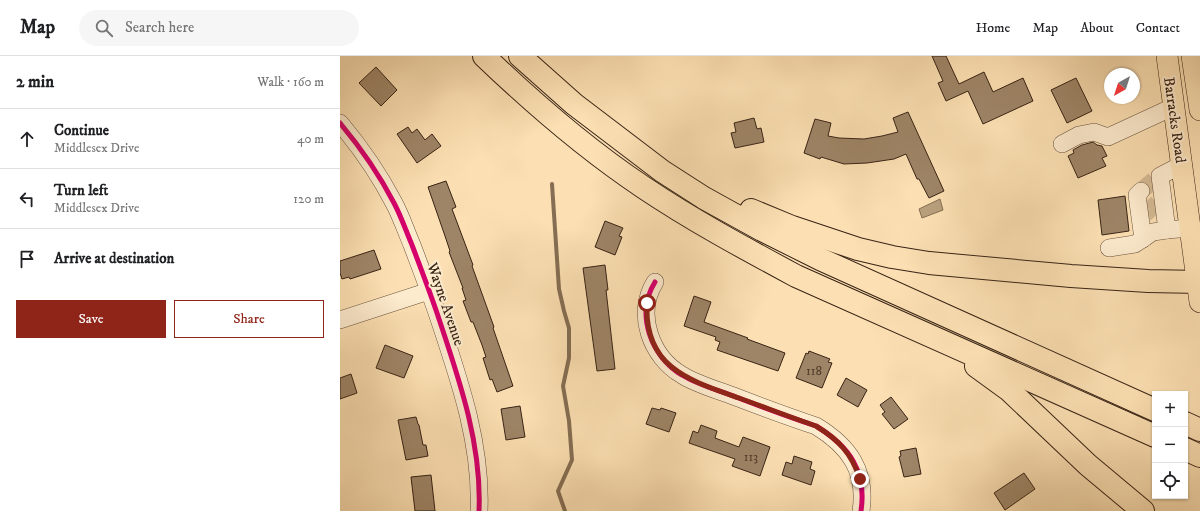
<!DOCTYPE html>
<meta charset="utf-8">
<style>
:root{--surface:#fff;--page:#f6f6f6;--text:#202124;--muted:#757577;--line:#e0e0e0;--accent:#8f2418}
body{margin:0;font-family:"IM FELL DW Pica",serif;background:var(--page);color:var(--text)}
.controls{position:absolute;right:12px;bottom:12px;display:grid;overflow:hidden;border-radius:0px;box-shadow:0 1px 3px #0004}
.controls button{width:36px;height:36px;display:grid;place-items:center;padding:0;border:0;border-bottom:1px solid var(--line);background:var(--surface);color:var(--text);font:20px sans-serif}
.compass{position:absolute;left:764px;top:12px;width:36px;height:36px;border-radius:50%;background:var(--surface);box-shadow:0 1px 3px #0004;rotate:219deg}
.stop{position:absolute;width:12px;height:12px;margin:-9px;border:3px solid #8f2418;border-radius:50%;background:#fff}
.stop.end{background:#8f2418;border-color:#fff;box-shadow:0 1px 4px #0008}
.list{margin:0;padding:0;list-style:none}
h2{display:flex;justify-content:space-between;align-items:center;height:52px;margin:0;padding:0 16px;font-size:17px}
h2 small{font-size:13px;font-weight:400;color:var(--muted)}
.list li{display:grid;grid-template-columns:26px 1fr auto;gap:12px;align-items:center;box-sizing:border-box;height:60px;padding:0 16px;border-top:1px solid var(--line)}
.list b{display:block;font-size:15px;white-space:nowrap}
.list p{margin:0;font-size:13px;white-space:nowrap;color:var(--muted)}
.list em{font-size:13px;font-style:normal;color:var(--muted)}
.actions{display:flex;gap:8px;padding:12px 16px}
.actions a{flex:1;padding:9px 0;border:1px solid var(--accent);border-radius:0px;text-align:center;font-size:14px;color:var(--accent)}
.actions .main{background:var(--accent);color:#fff}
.icon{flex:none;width:22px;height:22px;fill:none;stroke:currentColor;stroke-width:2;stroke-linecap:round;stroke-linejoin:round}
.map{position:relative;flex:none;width:860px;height:455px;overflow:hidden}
header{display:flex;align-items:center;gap:24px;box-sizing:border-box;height:56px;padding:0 20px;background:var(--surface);border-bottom:1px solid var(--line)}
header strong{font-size:19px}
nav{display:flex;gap:22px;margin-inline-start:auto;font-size:14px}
.search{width:280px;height:36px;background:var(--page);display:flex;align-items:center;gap:10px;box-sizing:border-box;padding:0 14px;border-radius:22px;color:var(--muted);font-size:15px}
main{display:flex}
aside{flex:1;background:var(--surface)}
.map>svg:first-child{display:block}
.water{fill:#b9a07d;stroke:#856e53}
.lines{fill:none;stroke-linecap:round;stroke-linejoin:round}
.stream{stroke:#856e53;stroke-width:4}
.building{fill:#9e8567;stroke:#382315}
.minor-tunnel{stroke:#d5ba93;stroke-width:17;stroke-dasharray:17 8;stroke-linecap:butt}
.minor-casing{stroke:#69523c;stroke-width:18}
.major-casing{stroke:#382315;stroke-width:22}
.highway-casing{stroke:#382315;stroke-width:24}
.minor{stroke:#fdebce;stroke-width:17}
.major{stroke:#fce0b3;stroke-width:21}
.highway{stroke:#fce0b3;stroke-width:22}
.cycleway-casing{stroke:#fdebce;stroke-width:8}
.cycleway{stroke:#d6006c;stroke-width:5}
.route{stroke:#8f2418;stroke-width:5}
.labels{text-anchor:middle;stroke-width:4;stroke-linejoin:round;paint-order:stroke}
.number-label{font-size:13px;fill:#523c2a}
.street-label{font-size:15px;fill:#382315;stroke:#fdebce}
</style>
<header>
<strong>Map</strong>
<div class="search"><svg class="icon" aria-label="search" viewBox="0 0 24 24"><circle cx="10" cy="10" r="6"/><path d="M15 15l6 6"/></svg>Search here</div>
<nav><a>Home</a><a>Map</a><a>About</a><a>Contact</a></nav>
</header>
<main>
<aside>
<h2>2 min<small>Walk · 160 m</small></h2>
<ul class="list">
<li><svg class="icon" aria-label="ahead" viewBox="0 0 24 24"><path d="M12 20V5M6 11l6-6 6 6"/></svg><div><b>Continue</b><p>Middlesex Drive</p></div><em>40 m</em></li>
<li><svg class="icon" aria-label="left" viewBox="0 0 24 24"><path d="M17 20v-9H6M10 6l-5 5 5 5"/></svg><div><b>Turn left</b><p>Middlesex Drive</p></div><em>120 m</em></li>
<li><svg class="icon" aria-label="arrive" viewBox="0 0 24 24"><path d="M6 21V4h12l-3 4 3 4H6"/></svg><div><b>Arrive at destination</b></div></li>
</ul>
<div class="actions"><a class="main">Save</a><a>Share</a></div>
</aside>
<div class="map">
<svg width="860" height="455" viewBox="0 0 860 455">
<rect width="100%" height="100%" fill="#fce0b3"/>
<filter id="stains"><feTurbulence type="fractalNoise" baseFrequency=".005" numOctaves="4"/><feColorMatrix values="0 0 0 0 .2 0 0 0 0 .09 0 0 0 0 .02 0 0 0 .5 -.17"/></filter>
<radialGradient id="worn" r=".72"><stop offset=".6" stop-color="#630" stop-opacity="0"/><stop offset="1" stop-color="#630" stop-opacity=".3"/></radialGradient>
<path class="water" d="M 600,143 L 603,154 L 582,162 L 579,153 Z"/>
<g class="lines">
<path class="stream" d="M 212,128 L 219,233 L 224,255 L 229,272 L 229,302 L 223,330 L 229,365 L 232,404 L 218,435 L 225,455"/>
</g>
<g class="building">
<path d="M 592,0 L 606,0 L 619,28 L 644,16 L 653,36 L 683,22 L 693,45 L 643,68 L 628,35 L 606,45 L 598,27 L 603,25 Z"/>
<path d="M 36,11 L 57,34 L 41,50 L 19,27 Z"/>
<path d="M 736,22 L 752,55 L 727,67 L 711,34 Z"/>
<path d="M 568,56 L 604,135 L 589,142 L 579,123 L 577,123 L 566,98 L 554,103 L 527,107 L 504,108 L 481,101 L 480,103 L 464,97 L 475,63 L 491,67 L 488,80 L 499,82 L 524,83 L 542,80 L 558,76 L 553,62 Z"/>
<path d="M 414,62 L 417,73 L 421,72 L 424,86 L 395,92 L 391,77 L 396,76 L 394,67 Z"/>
<path d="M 68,71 L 72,77 L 77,73 L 85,84 L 92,78 L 101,90 L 77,107 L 57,78 Z"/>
<path d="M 753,86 L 757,89 L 762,90 L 767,100 L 762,102 L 766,110 L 738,122 L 728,100 L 734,97 L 733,94 L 742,89 Z"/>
<path d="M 106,125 L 116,151 L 112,153 L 133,209 L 132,210 L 154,271 L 153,272 L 173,330 L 157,336 L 152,323 L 150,324 L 143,302 L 146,301 L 142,289 L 133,266 L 131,266 L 123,245 L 126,244 L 122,232 L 123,232 L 109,196 L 110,195 L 105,180 L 88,131 Z"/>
<path d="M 785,140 L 789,175 L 762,179 L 758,144 Z"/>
<path d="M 265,165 L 283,172 L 279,180 L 282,181 L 275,199 L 255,191 Z"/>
<path d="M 34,194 L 41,213 L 10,223 L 9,221 L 2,223 L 0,217 L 0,205 Z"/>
<path d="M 265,209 L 268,234 L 266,234 L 275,313 L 257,315 L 243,212 Z"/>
<path d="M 354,240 L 371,246 L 364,266 L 408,282 L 407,283 L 445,297 L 438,315 L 377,294 L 380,286 L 375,284 L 376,281 L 344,270 Z"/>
<path d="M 45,289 L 73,300 L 64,322 L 36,312 Z"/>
<path d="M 469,295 L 490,303 L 488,306 L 492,307 L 482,332 L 456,322 L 466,297 L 468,298 Z"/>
<path d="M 11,318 L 17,337 L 0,343 L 0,322 Z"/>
<path d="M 506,322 L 527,334 L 518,351 L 497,339 Z"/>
<path d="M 551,341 L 568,363 L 554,373 L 542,358 L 545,356 L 540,349 Z"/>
<path d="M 180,350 L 185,381 L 166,384 L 161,353 Z"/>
<path d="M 312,352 L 320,354 L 321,352 L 336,357 L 329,376 L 306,368 Z"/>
<path d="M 76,361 L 78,368 L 79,369 L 83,389 L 86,389 L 88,400 L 66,404 L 58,364 Z"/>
<path d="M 361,369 L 377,375 L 375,382 L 399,391 L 403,381 L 430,391 L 420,420 L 392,410 L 395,403 L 349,387 L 353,375 L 358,377 Z"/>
<path d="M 576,392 L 581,418 L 564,421 L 559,401 L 561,400 L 560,395 Z"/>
<path d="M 454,400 L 472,406 L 470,413 L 475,415 L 471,429 L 442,419 L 446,406 L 452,408 Z"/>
<path d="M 684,417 L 695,433 L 665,454 L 654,437 Z"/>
<path d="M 91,419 L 95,455 L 75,455 L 71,421 Z"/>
</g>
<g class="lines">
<g class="minor-tunnel">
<path d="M 801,135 L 814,124"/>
<path d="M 805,158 L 817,147"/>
</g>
<defs>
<g id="minor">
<path d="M 0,67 C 21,92 39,118 54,147 C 61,160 66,175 72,189 C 81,213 90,236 98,260 C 119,323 142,388 139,455"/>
<path d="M 722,88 L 739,79 L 754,76 L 768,81 L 833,51"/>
<path d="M 841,109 L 820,120 L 827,174 L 850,172"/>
<path d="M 801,135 L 797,139 L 803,183"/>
<path d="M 769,192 L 795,188 L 813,176 L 827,174"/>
<path d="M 315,226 C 295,258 311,301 342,319 C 358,329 378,334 396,341 C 422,351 449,361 476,370 C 509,390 527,415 521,455"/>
<path d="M 0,264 L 89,235"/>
</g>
<g id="major">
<path d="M 827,0 L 860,246"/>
<path d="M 852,0 L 860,54"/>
</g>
<g id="highway">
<path d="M 144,0 C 193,47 246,93 303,131 C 352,164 404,192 456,220 L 815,380"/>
<path d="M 180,0 L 234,48 L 322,115 L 364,142 L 422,174 L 480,203 L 815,354"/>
<path d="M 411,154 L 452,171 L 518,193 L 552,201 L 589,207 L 731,220 L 808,225 L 860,226"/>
<path d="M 636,310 L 669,334 L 748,409 L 803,455"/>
<path d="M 845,367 L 860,374"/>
<path d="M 845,393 L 860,400"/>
</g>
</defs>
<use href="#minor" class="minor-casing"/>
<use href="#major" class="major-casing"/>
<use href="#highway" class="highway-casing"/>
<use href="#minor" class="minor"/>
<use href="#major" class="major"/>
<use href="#highway" class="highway"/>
<defs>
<g id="cycleway">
<path d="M 0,67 C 21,92 39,118 54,147 C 61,160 66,175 72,189 C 81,213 90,236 98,260 C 119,323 142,388 139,455"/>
<path d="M 315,226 C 295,258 311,301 342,319 C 358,329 378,334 396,341 C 422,351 449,361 476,370 C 509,390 527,415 521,455"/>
</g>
</defs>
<use href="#cycleway" class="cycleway-casing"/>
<use href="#cycleway" class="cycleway"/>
</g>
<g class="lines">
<path class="route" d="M 307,247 C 304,311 348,324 399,342 C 424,351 450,361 476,370 C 499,384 511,397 520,423"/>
</g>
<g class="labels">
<g class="number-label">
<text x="474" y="319">118</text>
<text x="411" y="405">113</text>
</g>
<g class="street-label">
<text transform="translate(835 64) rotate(82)" y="5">Barracks Road</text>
<text transform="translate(106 248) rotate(71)" y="5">Wayne Avenue</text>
</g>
</g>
<rect width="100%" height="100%" filter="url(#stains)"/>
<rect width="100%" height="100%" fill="url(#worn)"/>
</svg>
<div class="controls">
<button>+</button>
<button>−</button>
<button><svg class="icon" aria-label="locate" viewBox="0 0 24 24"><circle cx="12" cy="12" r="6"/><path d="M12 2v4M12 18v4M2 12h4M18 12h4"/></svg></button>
</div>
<svg class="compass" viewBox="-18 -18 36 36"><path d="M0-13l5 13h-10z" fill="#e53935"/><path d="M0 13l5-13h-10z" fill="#757577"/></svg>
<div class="stop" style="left:307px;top:247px"></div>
<div class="stop end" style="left:520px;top:423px"></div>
</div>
</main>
